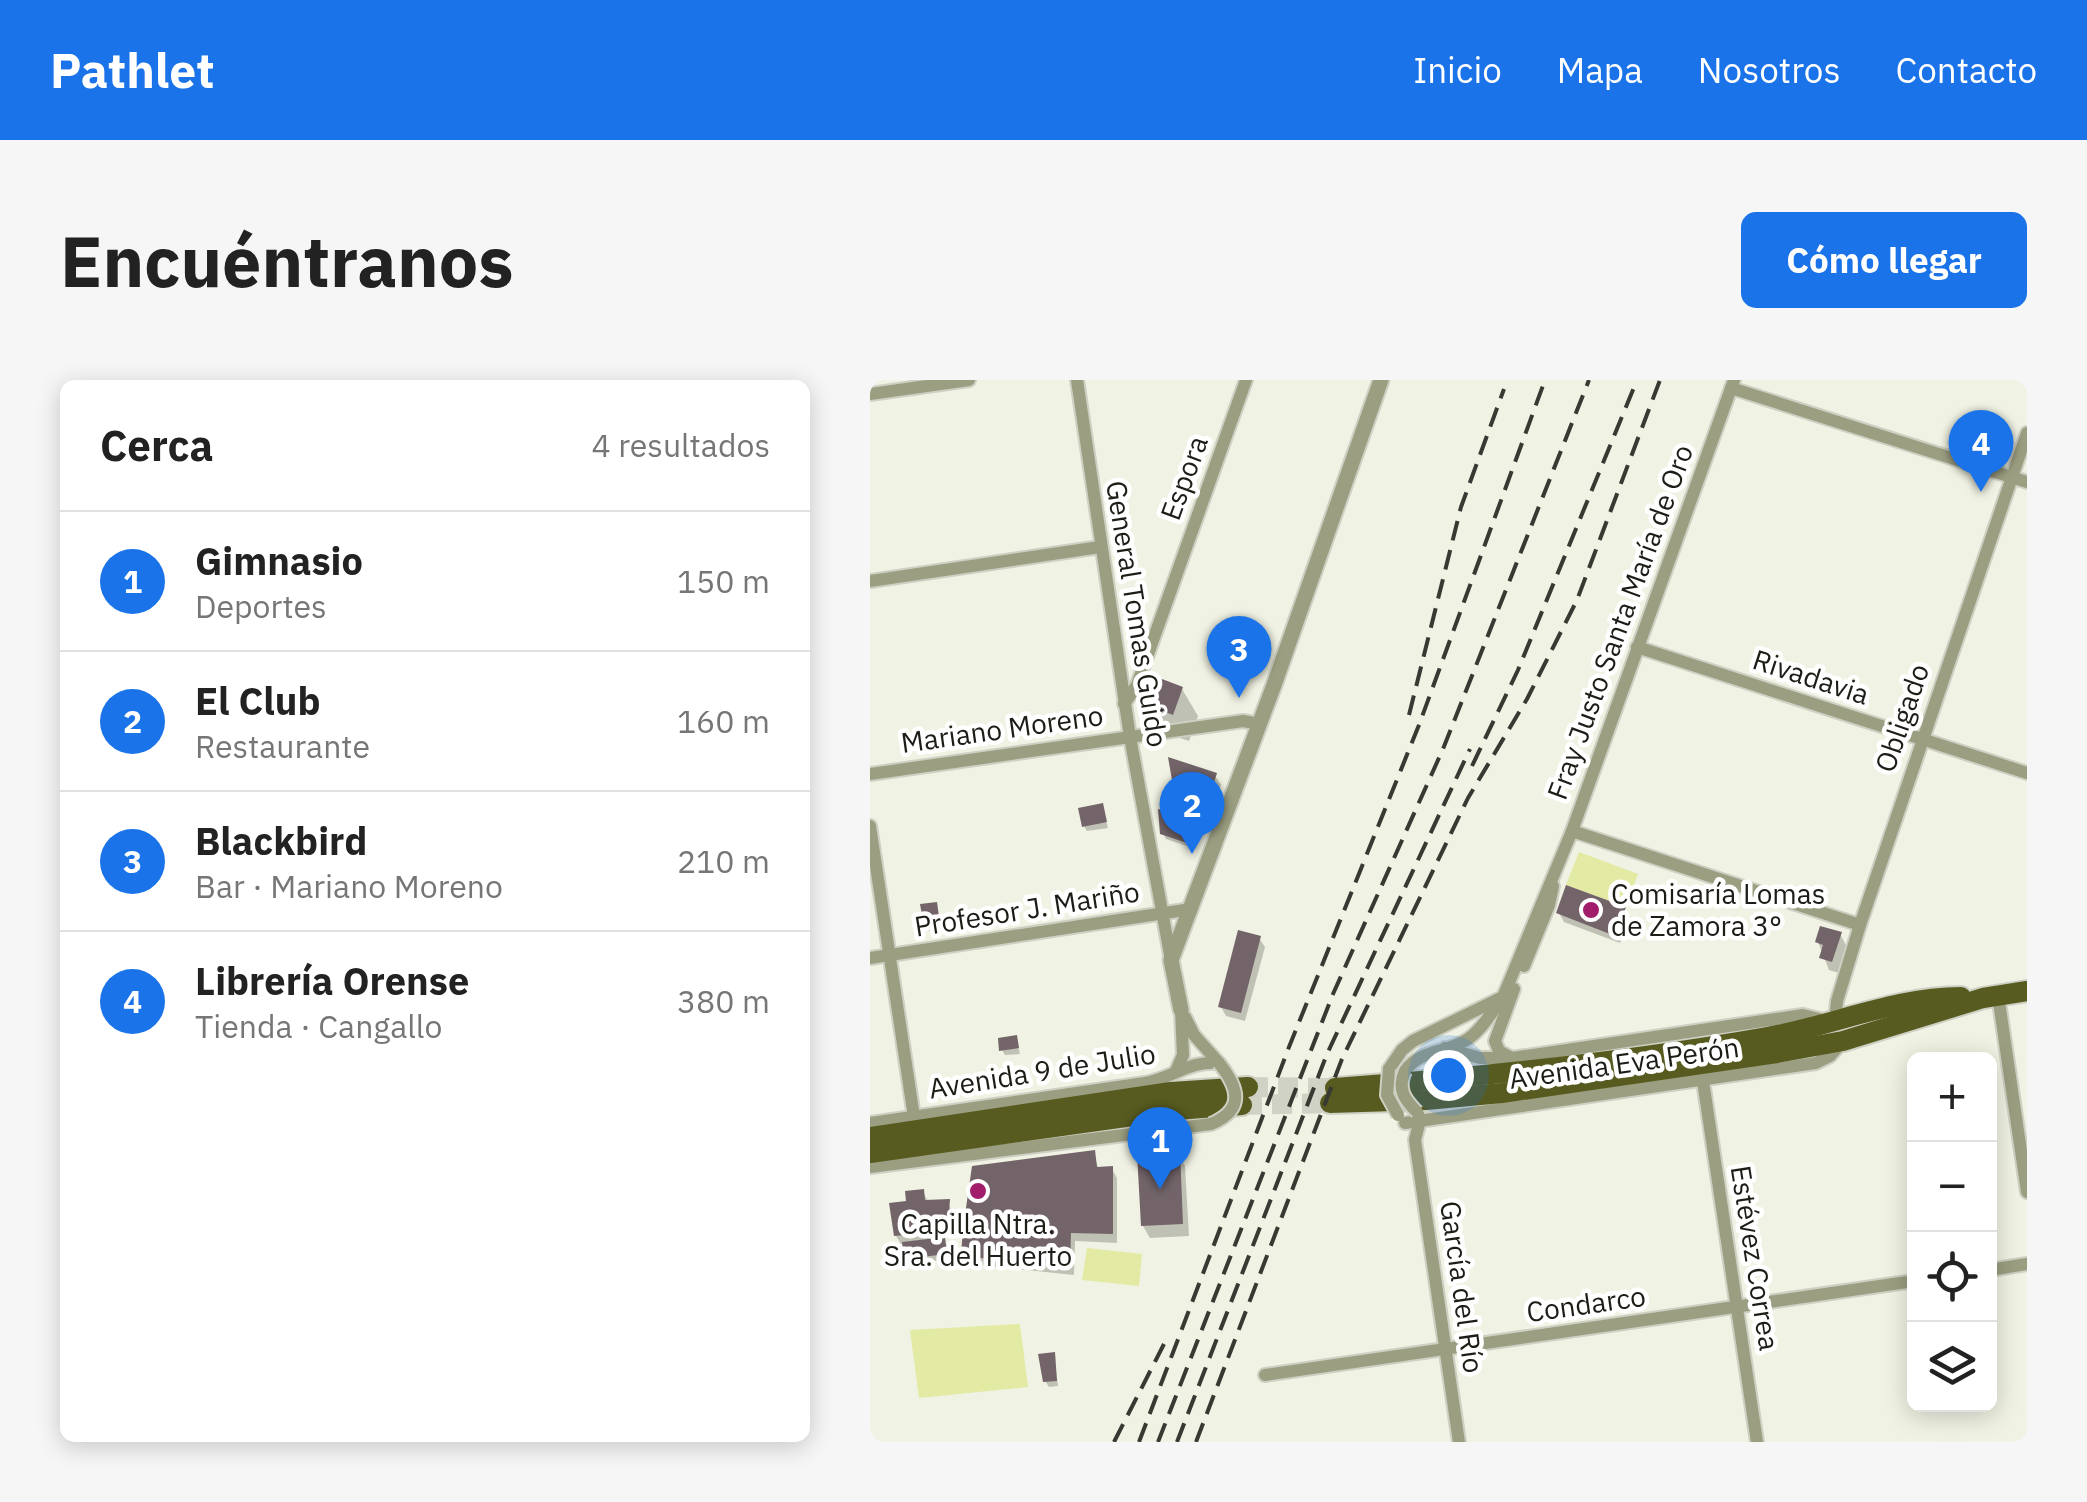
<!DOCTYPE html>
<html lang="es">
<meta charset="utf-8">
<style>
:root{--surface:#fff;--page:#f6f6f6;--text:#222;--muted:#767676;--line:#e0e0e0;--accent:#1a73e8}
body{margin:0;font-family:"IBM Plex Sans",sans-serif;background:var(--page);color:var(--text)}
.controls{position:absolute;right:30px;bottom:30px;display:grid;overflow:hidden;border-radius:15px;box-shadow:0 5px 25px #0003}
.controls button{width:90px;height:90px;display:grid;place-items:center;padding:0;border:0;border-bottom:2px solid var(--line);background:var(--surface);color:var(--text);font:50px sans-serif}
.you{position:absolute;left:578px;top:695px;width:35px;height:35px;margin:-25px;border:8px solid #fff;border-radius:50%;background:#1a73e8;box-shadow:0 0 0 15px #1a73e833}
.badge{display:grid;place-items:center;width:65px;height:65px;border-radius:50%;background:var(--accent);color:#fff;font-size:32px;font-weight:700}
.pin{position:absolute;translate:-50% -82px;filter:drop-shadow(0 2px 5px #0008)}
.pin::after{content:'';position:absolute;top:52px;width:35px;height:30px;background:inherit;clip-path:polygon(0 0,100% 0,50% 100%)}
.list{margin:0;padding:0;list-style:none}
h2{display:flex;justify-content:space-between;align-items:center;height:130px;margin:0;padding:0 40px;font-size:42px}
h2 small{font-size:32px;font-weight:400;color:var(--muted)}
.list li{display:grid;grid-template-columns:65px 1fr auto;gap:30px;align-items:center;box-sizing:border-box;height:140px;padding:0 40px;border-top:2px solid var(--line)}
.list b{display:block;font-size:38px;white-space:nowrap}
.list p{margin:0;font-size:32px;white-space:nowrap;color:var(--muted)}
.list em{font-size:32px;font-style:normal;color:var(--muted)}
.icon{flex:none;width:55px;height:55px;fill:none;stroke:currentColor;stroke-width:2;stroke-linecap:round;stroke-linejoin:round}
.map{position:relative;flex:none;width:1157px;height:1062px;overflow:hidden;border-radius:15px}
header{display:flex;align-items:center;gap:60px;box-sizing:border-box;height:140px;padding:0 50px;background:var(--accent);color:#fff}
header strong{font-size:48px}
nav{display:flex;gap:55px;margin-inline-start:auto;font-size:35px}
.intro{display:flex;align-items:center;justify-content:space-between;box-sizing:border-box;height:240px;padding:0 60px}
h1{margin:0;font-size:70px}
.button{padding:25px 45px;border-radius:15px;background:var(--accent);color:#fff;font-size:35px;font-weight:700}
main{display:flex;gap:60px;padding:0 60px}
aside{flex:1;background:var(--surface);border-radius:15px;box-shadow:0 5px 25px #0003}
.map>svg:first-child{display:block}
.green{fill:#e3eaa4}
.shadow{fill:#0003}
.building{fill:#726469}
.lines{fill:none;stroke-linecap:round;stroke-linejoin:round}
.primary-tunnel{stroke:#d0d2c5;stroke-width:20;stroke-dasharray:20 10;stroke-linecap:butt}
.minor-casing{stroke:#ced0c3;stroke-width:16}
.tertiary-casing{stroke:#ced0c3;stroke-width:19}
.primary-casing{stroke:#ced0c3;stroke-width:24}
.minor{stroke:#9b9e80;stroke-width:12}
.tertiary{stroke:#9b9e80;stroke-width:15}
.primary{stroke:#575b1f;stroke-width:20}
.rail{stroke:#393933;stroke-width:4;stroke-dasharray:20 10;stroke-linecap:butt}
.minor-bridge-casing{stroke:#ced0c3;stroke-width:16;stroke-linecap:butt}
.minor-bridge{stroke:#9b9e80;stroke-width:12}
.poi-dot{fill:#a11c6a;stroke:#fff;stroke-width:4}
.labels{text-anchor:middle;stroke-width:9;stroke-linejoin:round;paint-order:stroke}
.street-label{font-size:28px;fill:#1d1d18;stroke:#fff}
.poi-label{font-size:28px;fill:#1d1d18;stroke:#fff;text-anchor:start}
</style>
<header>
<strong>Pathlet</strong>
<nav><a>Inicio</a><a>Mapa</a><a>Nosotros</a><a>Contacto</a></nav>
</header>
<div class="intro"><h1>Encuéntranos</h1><a class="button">Cómo llegar</a></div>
<main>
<aside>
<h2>Cerca<small>4 resultados</small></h2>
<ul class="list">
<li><span class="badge">1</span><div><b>Gimnasio</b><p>Deportes</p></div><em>150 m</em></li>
<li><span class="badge">2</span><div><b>El Club</b><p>Restaurante</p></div><em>160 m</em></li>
<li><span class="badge">3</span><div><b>Blackbird</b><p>Bar · Mariano Moreno</p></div><em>210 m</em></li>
<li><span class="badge">4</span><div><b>Librería Orense</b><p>Tienda · Cangallo</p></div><em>380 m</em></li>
</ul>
</aside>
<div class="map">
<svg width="1157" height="1062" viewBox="0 0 1157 1062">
<rect width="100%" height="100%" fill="#f0f2e3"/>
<g class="green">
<path d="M 709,472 L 768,494 L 756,527 L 696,505 Z"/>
<path d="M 217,868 L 272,874 L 269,906 L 212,900 Z"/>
<path d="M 150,944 L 158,1007 L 49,1018 L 40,950 Z"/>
</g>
<g class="shadow">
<path d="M 312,309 L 328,336 L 319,361 L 301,355 L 285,327 Z"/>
<path d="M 345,396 L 351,405 L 346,418 L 306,404 Z"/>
<path d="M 309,411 L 344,423 L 343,426 L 311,415 Z"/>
<path d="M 232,426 L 238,448 L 217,451 L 214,446 Z"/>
<path d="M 323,443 L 326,448 L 320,467 L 296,459 L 293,453 Z"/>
<path d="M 65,524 L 72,549 L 59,551 L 56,546 Z"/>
<path d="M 754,529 L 759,538 L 750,563 L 694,542 L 689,533 Z"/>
<path d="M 970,554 L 977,567 L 969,593 L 959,590 L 948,562 Z"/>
<path d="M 389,558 L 395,567 L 375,641 L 356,636 L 351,627 Z"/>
<path d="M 146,658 L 150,674 L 135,675 L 132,670 Z"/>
<path d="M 223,773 L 229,790 L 242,789 L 247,798 L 247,863 L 205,861 L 204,895 L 99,884 L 94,875 L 97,852 L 74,850 L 74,855 L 65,840 L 60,842 L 77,865 L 78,879 L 40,884 L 35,864 L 31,864 L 26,856 L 39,824 L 53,812 L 58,821 L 78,822 L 83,836 L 94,837 Z"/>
<path d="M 308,774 L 315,786 L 319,856 L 280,858 L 273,846 Z"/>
<path d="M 184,975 L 188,1006 L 179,1007 L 175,1001 Z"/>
</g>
<g class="building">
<path d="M 292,299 L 313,307 L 303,335 L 282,327 Z"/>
<path d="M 298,377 L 347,393 L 339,418 L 303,406 Z"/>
<path d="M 233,423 L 237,442 L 212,447 L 208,428 Z"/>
<path d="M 288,429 L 324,441 L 317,463 L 290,454 Z"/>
<path d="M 696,505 L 756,527 L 745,556 L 686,533 Z"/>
<path d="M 67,522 L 70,544 L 54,547 L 50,524 Z"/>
<path d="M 950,546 L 972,552 L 962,582 L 949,578 L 953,565 L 945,562 Z"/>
<path d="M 368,550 L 391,556 L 371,633 L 348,627 Z"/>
<path d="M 147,655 L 149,668 L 129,671 L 128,658 Z"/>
<path d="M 225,770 L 227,787 L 243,786 L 243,854 L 201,853 L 200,887 L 91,876 L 93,847 L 70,845 L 69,852 L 24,856 L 19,823 L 36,821 L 35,811 L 54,809 L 55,820 L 80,819 L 79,833 L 95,835 L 102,786 Z"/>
<path d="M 310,771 L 313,844 L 271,846 L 267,773 Z"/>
<path d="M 75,857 L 77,874 L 34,879 L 32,862 Z"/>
<path d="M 185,972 L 187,1001 L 173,1002 L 168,974 Z"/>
</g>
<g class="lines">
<g class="primary-tunnel">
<path d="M 378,707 L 465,708"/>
<path d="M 372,725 L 460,723"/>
</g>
<defs>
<g id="minor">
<path d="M 207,0 L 260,357 L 301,580"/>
<path d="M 861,8 L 1157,102"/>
<path d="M 0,14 L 99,0"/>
<path d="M 0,201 L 230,167"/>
<path d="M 767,267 L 1157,393"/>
<path d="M 254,324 L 267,305 L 376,0"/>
<path d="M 0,394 L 373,341 L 390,344"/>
<path d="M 0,446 L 44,737"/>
<path d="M 702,451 L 990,545"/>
<path d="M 0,578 L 321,529"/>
<path d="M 654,586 L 679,525 L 683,506"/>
<path d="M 1128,615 L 1157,812"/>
<path d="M 315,637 L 324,655 L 349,683"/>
<path d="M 575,668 L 610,678 L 642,678 L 933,635 L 965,643 L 967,621 L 990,545 L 1157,53"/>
<path d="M 640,677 L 629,671 L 625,661 L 644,609"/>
<path d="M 519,689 L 532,670 L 543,661 L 633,617 L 702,451 L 864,0"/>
<path d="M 306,691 L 313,675 L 311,630"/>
<path d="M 535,691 C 552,668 576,674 598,659 C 614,648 622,630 634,617"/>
<path d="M 833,701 L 887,1062"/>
<path d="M 548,734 L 550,740 L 545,760 L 589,1062"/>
<path d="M 0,743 L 275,703 C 302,698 321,680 349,683"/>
<path d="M 535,743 L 946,683 L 960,676 L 973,661"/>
<path d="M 0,787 L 341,744"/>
<path d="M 1120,890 L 1157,884"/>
<path d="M 395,995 L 1044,901"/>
</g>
<path id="tertiary" d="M 311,630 L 301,580 L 404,305 L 511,0"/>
<g id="primary">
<path d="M 465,708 C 610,697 755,682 897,657 C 962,646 1025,617 1091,617"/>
<path d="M 460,723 L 556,720 L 632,713 L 907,673 L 973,661 L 1113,618 L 1157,611"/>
<path d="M 0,757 L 301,712 L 378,707"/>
<path d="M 0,773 L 306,730 L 372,725"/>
</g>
</defs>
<use href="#minor" class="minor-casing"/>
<use href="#tertiary" class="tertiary-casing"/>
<use href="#primary" class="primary-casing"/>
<use href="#minor" class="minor"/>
<use href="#tertiary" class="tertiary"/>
<use href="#primary" class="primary"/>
<g class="rail">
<path d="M 539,335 L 591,127 L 634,9"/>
<path d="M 602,386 L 648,290 L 767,0"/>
<path d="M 244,1062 L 294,964"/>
<path d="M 269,1062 L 419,667 L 549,345 L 675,0"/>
<path d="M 288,1062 L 463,614 L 573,369 L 719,0"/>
<path d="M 307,1062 L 457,674 L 600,369"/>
<path d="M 326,1062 L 472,679 L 598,418 L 657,319 L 707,220 L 790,0"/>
</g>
<defs>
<g id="minor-bridge">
<path d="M 519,689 L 517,715 L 528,735"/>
<path d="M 535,691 C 527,709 534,719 547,732"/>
<path d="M 341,744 C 376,729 368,707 349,683"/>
</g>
</defs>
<use href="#minor-bridge" class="minor-bridge-casing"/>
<use href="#minor-bridge" class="minor-bridge"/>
</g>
<g class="poi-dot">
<circle cx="721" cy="530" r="10"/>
<circle cx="108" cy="811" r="10"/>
</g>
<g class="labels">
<g class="street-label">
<text transform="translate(314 98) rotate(-70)" y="10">Espora</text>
<text transform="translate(267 234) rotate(81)" y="10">General Tomas Guido</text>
<text transform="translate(750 242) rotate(-70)" y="10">Fray Justo Santa María de Oro</text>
<text transform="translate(941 297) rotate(18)" y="10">Rivadavia</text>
<text transform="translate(1032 338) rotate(-71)" y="10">Obligado</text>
<text transform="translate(132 349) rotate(-8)" y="10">Mariano Moreno</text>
<text transform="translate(157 529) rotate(-9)" y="10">Profesor J. Mariño</text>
<text transform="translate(754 683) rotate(-8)" y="10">Avenida Eva Perón</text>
<text transform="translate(172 691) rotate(-9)" y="10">Avenida 9 de Julio</text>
<text transform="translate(885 878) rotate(81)" y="10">Estévez Correa</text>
<text transform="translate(592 907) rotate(82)" y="10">García del Río</text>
<text transform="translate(716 924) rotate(-8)" y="10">Condarco</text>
</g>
<g class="poi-label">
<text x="741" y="524">Comisaría Lomas<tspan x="741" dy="32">de Zamora 3°</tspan></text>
<text x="108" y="854" text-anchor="middle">Capilla Ntra.<tspan x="108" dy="32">Sra. del Huerto</tspan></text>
</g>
</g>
</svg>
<div class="controls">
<button>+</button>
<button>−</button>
<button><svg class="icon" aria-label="locate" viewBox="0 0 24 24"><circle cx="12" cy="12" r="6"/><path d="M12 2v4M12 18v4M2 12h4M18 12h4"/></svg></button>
<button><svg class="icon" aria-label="layers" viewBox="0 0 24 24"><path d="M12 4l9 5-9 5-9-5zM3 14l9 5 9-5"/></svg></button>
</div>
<div class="you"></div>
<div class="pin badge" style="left:290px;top:809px">1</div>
<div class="pin badge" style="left:322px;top:474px">2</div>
<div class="pin badge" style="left:369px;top:318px">3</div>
<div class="pin badge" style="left:1111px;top:112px">4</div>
</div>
</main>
